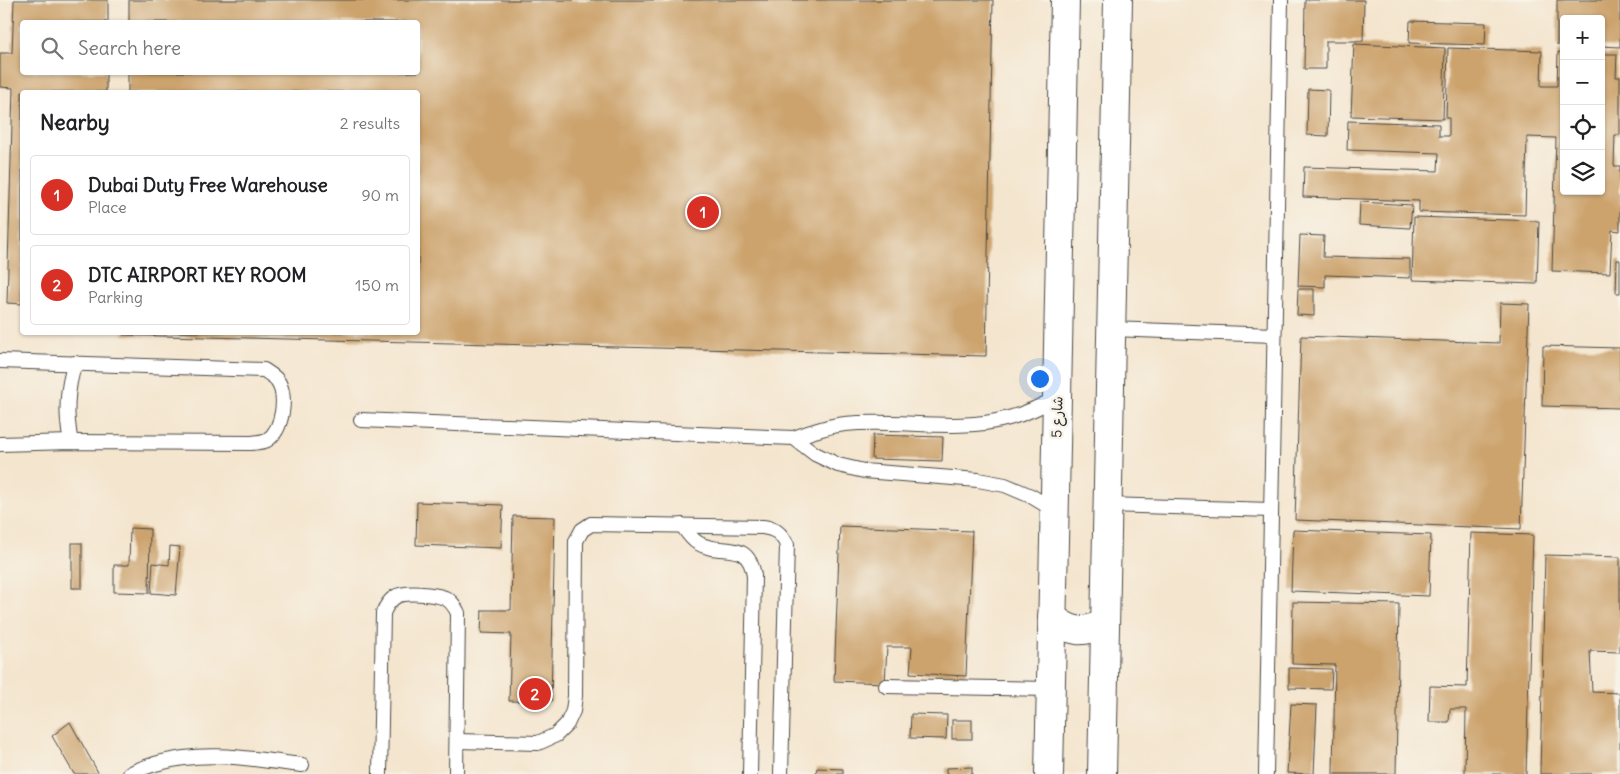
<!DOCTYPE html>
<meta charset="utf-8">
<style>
:root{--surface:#fff;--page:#f6f6f6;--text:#202124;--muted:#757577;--line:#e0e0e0;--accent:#d93025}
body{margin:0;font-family:Delius,"Playpen Sans Arabic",sans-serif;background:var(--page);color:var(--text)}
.controls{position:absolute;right:15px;top:15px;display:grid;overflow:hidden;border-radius:5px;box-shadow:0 1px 4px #0004}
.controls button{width:45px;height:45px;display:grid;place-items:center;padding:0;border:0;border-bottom:1px solid var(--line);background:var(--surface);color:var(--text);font:25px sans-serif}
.you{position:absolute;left:1039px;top:378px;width:18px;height:18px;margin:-12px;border:4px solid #fff;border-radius:50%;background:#1a73e8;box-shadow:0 0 0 8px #1a73e833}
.badge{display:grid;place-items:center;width:32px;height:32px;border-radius:50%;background:var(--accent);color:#fff;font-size:16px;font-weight:700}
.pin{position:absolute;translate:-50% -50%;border:2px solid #fff;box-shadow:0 1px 5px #0006}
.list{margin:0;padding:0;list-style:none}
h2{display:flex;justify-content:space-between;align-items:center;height:65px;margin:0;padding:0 20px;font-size:21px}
h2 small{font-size:16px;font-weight:400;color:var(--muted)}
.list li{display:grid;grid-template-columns:32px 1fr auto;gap:15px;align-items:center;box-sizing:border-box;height:80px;margin:0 10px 10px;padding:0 10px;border:1px solid var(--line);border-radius:5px}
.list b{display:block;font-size:19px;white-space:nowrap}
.list p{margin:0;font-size:16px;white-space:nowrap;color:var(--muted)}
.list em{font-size:16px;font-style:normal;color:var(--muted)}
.icon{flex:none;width:28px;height:28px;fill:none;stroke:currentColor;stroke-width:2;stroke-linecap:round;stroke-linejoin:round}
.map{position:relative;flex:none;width:1620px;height:774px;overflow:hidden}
.search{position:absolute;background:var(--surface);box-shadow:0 1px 4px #0004;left:20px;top:20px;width:400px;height:55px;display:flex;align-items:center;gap:12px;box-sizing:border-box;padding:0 18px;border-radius:5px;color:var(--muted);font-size:19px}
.panel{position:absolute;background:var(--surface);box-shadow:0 1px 4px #0004;left:20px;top:90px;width:400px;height:245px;border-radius:5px}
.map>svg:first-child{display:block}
.building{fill:#cca36d}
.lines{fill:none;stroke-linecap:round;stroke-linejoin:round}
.service-casing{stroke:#494743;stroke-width:16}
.tertiary-casing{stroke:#494743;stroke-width:30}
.service{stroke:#fff;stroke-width:14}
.tertiary{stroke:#fff;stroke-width:28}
.labels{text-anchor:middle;stroke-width:5;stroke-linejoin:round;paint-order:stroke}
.street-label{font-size:14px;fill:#2b2b2b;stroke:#f7f3e8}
</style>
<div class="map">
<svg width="1620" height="774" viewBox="0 0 1620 774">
<rect width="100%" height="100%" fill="#f7f3e8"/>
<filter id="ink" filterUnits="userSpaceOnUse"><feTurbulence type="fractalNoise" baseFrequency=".02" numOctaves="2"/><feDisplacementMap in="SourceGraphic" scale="10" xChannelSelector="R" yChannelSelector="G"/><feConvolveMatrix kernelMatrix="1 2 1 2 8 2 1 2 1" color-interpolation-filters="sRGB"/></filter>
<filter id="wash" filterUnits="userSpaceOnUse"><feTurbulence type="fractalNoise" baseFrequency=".0096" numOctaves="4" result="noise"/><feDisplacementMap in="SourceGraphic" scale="20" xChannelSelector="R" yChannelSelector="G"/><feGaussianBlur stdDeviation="1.12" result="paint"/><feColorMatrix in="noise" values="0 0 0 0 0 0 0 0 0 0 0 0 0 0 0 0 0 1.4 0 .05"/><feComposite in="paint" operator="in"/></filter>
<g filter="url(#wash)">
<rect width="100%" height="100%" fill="#f4e5ce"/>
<g id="blocks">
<g class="building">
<path d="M 14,0 L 108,0 L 108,22 L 22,22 L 22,72 L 106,72 L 106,92 L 22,92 L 22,304 L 7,303 L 13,88 L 0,87 L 0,53 L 12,53 Z"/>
<path d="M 129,0 L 993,0 L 986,356 L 123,335 L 123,332 L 418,332 L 418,92 L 128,92 L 128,72 L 418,72 L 418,22 L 129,22 Z"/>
<path d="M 1305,0 L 1364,0 L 1363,41 L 1326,41 L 1326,69 L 1304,69 Z"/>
<path d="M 1557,0 L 1620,0 L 1620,47 L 1601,46 L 1601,19 L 1564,19 L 1564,45 L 1557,45 Z"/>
<path d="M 1410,21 L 1486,23 L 1485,45 L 1409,43 Z"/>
<path d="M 1354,44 L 1445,48 L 1443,119 L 1351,116 Z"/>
<path d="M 1448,48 L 1542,51 L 1541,86 L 1557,86 L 1558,52 L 1564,53 L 1564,191 L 1601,191 L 1601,54 L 1617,54 L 1616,77 L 1620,77 L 1620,135 L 1615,135 L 1614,166 L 1620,166 L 1620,231 L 1612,230 L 1610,273 L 1552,271 L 1556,138 L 1527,137 L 1525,215 L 1419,212 L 1419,201 L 1303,197 L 1304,167 L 1438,171 L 1439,153 L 1347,150 L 1348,121 L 1439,124 L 1439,136 L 1449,136 L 1449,118 L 1446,118 Z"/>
<path d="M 1308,89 L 1329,90 L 1328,136 L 1307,135 Z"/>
<path d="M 1360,202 L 1412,205 L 1410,228 L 1359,225 Z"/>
<path d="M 1414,217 L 1539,221 L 1537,284 L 1412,280 Z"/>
<path d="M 1300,235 L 1324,236 L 1323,257 L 1410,259 L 1410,278 L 1325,275 L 1325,287 L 1298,286 Z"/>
<path d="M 1617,260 L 1620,260 L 1620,293 L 1616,293 Z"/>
<path d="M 1298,289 L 1314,289 L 1314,316 L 1297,315 Z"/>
<path d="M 1500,303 L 1529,304 L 1521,529 L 1295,520 L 1301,336 L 1499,343 Z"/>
<path d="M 1543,346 L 1620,348 L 1620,408 L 1542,406 Z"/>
<path d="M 873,435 L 943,437 L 942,461 L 872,459 Z"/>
<path d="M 417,502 L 503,505 L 501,548 L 416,545 Z"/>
<path d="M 513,516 L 555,517 L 551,702 L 509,701 L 511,634 L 481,633 L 482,610 L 511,610 Z"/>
<path d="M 840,526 L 972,531 L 966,676 L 910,673 L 912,647 L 887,647 L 885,683 L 834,681 Z"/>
<path d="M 130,528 L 150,529 L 149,593 L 114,592 L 114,565 L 129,565 Z"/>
<path d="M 1293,530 L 1431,535 L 1429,596 L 1291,591 Z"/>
<path d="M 1471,533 L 1533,535 L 1526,774 L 1465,774 L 1466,709 L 1450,709 L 1449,722 L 1429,722 L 1430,686 L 1467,687 Z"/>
<rect x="72" y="543" width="10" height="45"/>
<path d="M 170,546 L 180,547 L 176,595 L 151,593 L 153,563 L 169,565 Z"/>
<path d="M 1545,555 L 1620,557 L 1620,652 L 1590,651 L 1592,692 L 1620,693 L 1620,774 L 1540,774 Z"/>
<path d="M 1293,602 L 1399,604 L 1396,774 L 1333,774 L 1335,665 L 1292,664 Z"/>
<path d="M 1289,668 L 1332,669 L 1331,689 L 1289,688 Z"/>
<path d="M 1291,704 L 1317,705 L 1314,774 L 1287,773 Z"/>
<path d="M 911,714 L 947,715 L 946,739 L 910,738 Z"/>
<rect x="952" y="720" width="20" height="19"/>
<path d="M 70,722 L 99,774 L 74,774 L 52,736 Z"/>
<path d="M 972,767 L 972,774 L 946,774 L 946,768 Z"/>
<path d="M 817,768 L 843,769 L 843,774 L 816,774 Z"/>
</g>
</g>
</g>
<g filter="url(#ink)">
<use href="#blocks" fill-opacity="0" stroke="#494743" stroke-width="1"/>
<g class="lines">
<defs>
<g id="service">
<path d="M 1111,329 L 1274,335"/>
<path d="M 0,361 L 264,370 C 268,373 274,376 277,380 C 288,394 283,430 267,440 C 263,442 257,442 252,443 L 71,442 L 0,444"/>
<path d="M 361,420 L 794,438 C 810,432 827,426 845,424 C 899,418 956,433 1009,418 C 1027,413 1042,406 1058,397"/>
<path d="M 794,438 L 815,454 L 838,465 L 864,471 L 978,480 L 1005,485 L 1031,496 L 1054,510"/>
<path d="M 71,442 C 65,414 66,390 75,363"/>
<path d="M 1107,505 L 1271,510"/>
<path d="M 682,525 C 687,532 691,539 698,543 C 721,557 748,537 754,576 L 750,774"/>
<path d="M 886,686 L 1050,689"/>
<path d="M 457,741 L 538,743 L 556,735 L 567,724 L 573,711 L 575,696 L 576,541 L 582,530 L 591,524 L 763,527 C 776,529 781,533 787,545 L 781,774"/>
<path d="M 130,774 C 138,769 147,767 155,764 C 204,749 252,759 302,765"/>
<path d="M 380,774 L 383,613 C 386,606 389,601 395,597 C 404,591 435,594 445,598 C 452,601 455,607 458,613 L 456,774"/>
<path d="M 1266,774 L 1281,0"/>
</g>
<g id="tertiary">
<path d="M 1052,617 C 1071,633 1083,634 1104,623"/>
<path d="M 1049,774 C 1054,516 1061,258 1065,0"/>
<path d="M 1102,774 L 1118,0"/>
</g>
</defs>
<use href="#service" class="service-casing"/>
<use href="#tertiary" class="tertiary-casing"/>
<use href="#service" class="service"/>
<use href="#tertiary" class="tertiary"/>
</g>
</g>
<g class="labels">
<g class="street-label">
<text transform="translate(1057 417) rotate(-88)" y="5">شارع 5</text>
</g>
</g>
</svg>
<div class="controls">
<button>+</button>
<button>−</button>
<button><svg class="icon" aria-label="locate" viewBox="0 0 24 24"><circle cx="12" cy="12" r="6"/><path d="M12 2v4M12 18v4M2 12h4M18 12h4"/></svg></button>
<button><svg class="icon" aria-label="layers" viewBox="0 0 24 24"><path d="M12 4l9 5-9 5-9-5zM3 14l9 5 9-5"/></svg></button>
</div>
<div class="you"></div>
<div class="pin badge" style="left:703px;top:212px">1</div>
<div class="pin badge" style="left:535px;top:694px">2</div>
<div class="search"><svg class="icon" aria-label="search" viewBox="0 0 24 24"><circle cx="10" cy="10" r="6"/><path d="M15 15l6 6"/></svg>Search here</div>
<section class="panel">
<h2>Nearby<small>2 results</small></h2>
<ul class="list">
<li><span class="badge">1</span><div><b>Dubai Duty Free Warehouse</b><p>Place</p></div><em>90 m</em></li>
<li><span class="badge">2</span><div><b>DTC AIRPORT KEY ROOM</b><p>Parking</p></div><em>150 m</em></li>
</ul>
</section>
</div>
